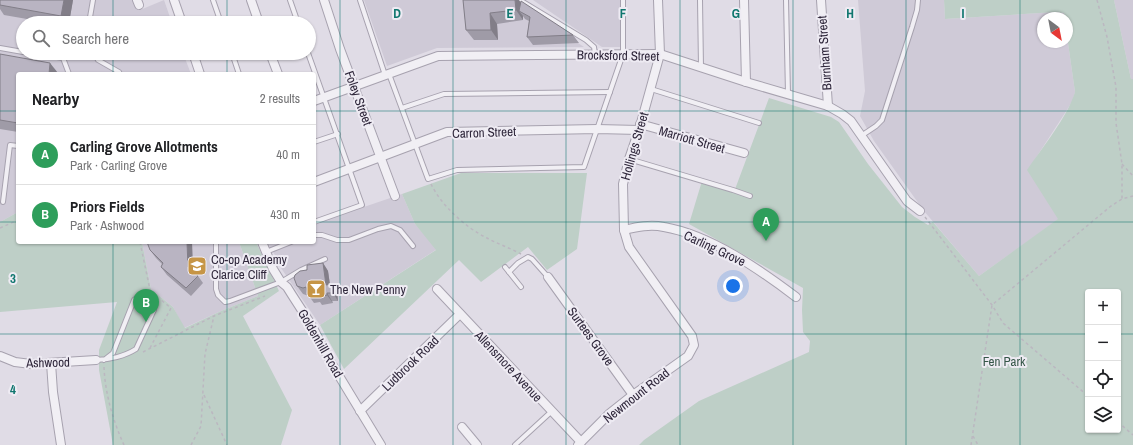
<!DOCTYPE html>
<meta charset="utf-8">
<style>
:root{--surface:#fff;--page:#f2f2f2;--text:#202124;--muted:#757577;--line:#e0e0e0;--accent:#b45309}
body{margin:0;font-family:"Archivo Narrow",sans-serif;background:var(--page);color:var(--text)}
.controls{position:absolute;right:12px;bottom:12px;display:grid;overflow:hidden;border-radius:4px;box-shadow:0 1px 3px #0004}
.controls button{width:36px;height:36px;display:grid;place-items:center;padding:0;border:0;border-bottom:1px solid var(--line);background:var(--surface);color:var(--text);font:20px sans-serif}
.compass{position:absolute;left:1037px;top:12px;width:36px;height:36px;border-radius:50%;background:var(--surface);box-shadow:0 1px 3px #0004;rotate:148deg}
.you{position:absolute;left:733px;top:286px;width:14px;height:14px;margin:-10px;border:3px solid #fff;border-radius:50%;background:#1a73e8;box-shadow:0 0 0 6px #1a73e833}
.badge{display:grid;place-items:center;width:26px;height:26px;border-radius:50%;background:var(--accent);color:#fff;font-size:13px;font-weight:700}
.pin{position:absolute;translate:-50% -33px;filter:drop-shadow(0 1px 2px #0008)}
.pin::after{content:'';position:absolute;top:21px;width:14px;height:12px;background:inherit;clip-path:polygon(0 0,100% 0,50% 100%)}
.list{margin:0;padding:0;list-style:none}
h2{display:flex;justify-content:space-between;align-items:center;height:52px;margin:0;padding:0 16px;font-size:17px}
h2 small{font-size:13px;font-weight:400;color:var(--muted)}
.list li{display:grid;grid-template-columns:26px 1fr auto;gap:12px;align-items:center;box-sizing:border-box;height:60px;padding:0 16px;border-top:1px solid var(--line)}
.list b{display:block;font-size:15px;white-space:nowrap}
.list p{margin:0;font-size:13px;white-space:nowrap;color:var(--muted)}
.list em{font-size:13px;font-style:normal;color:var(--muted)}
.icon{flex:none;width:22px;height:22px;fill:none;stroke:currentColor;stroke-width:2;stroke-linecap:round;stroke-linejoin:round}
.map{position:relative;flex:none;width:1133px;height:445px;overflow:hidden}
.search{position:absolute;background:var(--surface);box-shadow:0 1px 3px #0004;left:16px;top:16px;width:300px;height:44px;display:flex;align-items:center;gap:10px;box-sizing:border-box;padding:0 14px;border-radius:22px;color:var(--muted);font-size:15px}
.panel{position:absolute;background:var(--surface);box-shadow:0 1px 3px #0004;left:16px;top:72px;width:300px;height:172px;border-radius:4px}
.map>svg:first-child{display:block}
.built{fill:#cfcad7}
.green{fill:#becfc7;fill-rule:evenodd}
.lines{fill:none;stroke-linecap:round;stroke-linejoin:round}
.service-casing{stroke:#a7a2af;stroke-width:6}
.minor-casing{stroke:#a7a2af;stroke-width:10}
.path{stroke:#bbb7c0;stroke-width:1.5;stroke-dasharray:3 3;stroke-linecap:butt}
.service{stroke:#f1eff4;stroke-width:4}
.minor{stroke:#f1eff4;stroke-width:8}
.wall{fill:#9f9ba7}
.shaded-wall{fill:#827e88}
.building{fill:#b9b4c2;stroke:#827e88}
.grid{fill:none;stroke:#0f766e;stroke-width:1;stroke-opacity:0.55}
.labels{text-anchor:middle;stroke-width:4;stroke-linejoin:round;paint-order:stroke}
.street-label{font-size:13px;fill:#2f273b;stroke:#eeebf3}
.poi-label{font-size:13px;fill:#2f273b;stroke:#eeebf3;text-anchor:start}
.park-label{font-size:13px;fill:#355648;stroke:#eeebf3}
.grid-label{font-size:13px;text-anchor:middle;font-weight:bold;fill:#0f766e;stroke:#eeebf3;stroke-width:4;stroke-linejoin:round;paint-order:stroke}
</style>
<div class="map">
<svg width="1133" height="445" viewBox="0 0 1133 445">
<rect width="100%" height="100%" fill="#e0dce6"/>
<g class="built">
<path d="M 0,0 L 135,0 L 140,10 L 164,0 L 172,23 L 23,23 L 23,53 L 183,53 L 191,74 L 18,74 L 18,212 L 0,222 Z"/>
<path d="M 364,0 L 491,0 L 527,9 L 584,47 L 437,48 L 387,66 Z"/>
<path d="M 533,0 L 621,0 L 621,47 L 602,47 Z"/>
<path d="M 858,0 L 944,0 L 945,19 L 1056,12 L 1064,13 L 1065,18 L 1043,18 L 1043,42 L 1067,42 L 1067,36 L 1075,92 L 1073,100 L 1065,113 L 1028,170 L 1059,219 L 979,276 L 924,211 L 874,141 L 860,116 L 865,91 Z"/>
<path d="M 1114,0 L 1133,0 L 1133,79 L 1131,79 Z"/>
<path d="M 402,194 L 415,224 L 437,249 L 320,325 L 281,268 L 278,260 L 267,242 L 314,242 L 314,224 Z"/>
<path d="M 142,242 L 239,242 L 258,296 L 221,311 L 184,328 L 173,307 L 151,289 Z"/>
</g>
<g class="green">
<path d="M 944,0 L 1114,0 L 1131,79 L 1133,79 L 1133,445 L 639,445 L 644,440 L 699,401 L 809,352 L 810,341 L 803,332 L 802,310 L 803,288 L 689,224 L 702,181 L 734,192 L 769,98 L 831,117 L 839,122 L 868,164 L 902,207 L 915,217 L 928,225 L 933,222 L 979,276 L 1058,219 L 1027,170 C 1042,148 1068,116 1075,92 L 1067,36 L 1067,18 L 1065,18 L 1064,13 L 1056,12 L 945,19 ZM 1088,292 L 1118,292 L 1118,430 L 1088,430 Z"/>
<path d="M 461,173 L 587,173 L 577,249 L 547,270 L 528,247 L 481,282 L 459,260 L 344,369 L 320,325 L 436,250 L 415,224 L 402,194 Z"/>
<path d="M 18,212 L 18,242 L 142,242 L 151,289 L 173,307 L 185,328 L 221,311 L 258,296 L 239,242 L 256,242 L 279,291 L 243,316 L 292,410 L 281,445 L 113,445 L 99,370 L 99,350 L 117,302 L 0,312 L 0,222 Z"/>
</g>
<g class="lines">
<defs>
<g id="service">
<path d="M 213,0 L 221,23"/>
<path d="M 290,0 L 298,23"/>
<path d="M 360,0 L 385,75"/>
<path d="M 700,0 L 701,67"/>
<path d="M 786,0 L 788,94"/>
<path d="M 518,2 L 523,2 L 586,40 L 594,47 L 595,54"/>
<path d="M 89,23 L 93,0"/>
<path d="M 0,48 L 23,52"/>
<path d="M 33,53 L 63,58 L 69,74"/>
<path d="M 94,53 L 98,60 L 119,72 L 120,74"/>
<path d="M 232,53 L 239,74"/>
<path d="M 308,53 L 362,205 L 314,222"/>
<path d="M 63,58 L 69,53"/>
<path d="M 389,74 L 428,179 L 457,170 L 584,167 L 623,54 L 623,0"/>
<path d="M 651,89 L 759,123"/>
<path d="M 402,108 L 444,94 L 610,92"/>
<path d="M 861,136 L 876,126 L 882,120 L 912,27 L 917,10 L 918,0"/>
<path d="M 314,142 L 338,134"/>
<path d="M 629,159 L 733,190 L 750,196"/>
<path d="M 3,202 L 10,145 L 18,146"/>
<path d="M 314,235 L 322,235 L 337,240 L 349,240 L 378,229 L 391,226 L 400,230 L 413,246"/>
<path d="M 216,242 L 216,289 L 218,295 L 225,302 L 230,301 L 281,282 L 301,270 L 325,259"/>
<path d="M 266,252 L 291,242"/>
<path d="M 505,267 L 521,287"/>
<path d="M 509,272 L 518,263 L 528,257 L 532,259 L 548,277"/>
<path d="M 96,360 C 109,360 125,356 136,349 L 154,310 C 157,295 144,291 134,300 L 113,353 L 104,360"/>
<path d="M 515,445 L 552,411"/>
</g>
<g id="minor">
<path d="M 137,0 L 139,5"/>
<path d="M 174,0 L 182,23"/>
<path d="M 251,0 L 259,23"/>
<path d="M 324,0 L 340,49 L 395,196"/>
<path d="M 744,0 L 746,82"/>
<path d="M 821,0 L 828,106"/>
<path d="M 193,53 L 200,74"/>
<path d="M 270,53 L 278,74"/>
<path d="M 314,101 L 438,56 L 660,54 L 746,82 L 828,106 L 842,114 L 851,121 L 907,201 L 920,211"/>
<path d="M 640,124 L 744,153"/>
<path d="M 314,182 L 447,132 L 597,129 L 639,130"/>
<path d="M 624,230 C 637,227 650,224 664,227 C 710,235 759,269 796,297"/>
<path d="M 262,242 L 273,269 L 281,282 L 287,287 L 292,295 L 312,326 L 330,361 L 381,445"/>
<path d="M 548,277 L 633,395"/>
<path d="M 437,289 L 581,442"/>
<path d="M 0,356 L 15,362 L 31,364 L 96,360"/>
<path d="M 51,363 L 53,392 L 61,445"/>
<path d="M 360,411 L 460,314"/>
<path d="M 462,427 L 477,445"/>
<path d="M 578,445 L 609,414 L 633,395 L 688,356 L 694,345 L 692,336 L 629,247 L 624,230 L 623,184 L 629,159 L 639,130 L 660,54 L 658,0"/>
</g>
</defs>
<use href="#service" class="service-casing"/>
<use href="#minor" class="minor-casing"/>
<g class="path">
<path d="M 1097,0 L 1107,37 L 1116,87 L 1116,123 L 1122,164 L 1122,199"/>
<path d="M 1122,164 L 1133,176"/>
<path d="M 431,184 C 441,205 466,228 487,238 C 498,244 510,248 521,254"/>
<path d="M 925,217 L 992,305 L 1003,323 L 1088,396"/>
<path d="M 0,228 L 18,220"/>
<path d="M 140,242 L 150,290"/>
<path d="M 150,348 L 171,308 L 160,299"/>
<path d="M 143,352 L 214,316 L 265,296"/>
<path d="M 104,367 C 105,393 113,421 124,445"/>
<path d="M 204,395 L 227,445"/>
<path d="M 1118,422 L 1133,435"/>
<path d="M 973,436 L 978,445"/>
<path d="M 191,445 L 201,426 L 205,354 L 214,316"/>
<path d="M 971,445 L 992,305 L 1111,206 L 1122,199 L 1133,196"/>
</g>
<use href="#service" class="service"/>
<use href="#minor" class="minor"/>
</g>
<g class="wall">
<path d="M 0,0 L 73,0 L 69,23 L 50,23 L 4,15 L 0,9 Z"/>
<path d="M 463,0 L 521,2 L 573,35 L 579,43 L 533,45 L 527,37 L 529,21 L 525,19 L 523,16 L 523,20 L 497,24 L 498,40 L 474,40 L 466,30 Z"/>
<path d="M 0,54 L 58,73 L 58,74 L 18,74 L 18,132 L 0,129 Z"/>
<path d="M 192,242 L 193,272 L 198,276 L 203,283 L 191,296 L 167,275 L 161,267 L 162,264 L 156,258 L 150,250 Z"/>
<path d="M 323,263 L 328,271 L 330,284 L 337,292 L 338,301 L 332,301 L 333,303 L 322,305 L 320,302 L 314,303 L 309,296 L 303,294 L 297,286 L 307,270 Z"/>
</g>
<g class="shaded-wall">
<path d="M 64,0 L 73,0 L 69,23 L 66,23 L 61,16 Z"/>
<path d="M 515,0 L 519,0 L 522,4 L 519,11 L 523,16 L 523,20 L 516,10 Z"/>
<path d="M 490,13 L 497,24 L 498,40 L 491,30 Z"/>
<path d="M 50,63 L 58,73 L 58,74 L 49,74 Z"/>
<path d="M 187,242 L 192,242 L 193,275 L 188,267 Z"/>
<path d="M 323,263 L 328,271 L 331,293 L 326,285 Z"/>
<path d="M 331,284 L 337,292 L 338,301 L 333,293 Z"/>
<path d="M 327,293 L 332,301 L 333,303 L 327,295 Z"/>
</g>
<g class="building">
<path d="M 0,0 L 64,0 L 61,16 L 0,5 Z"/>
<path d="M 463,0 L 515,0 L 516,10 L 490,13 L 491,30 L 466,30 Z"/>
<path d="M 521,1 L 573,35 L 527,37 L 530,17 L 519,11 Z"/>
<path d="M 0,54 L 50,63 L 49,74 L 18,74 L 18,123 L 0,120 Z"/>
<path d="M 147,242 L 187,242 L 188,267 L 198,276 L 186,288 L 161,267 L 163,263 L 150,250 Z"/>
<path d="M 323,263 L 326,285 L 331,284 L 333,293 L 327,293 L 327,295 L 316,297 L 316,294 L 308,295 L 306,287 L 303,288 L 297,286 L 294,278 L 295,275 L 300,271 L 307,270 L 307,265 Z"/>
</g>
<path class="grid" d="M 113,0 L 113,23M 227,0 L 227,23M 340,0 L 340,445M 453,0 L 453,445M 566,0 L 566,445M 680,0 L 680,445M 793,0 L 793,445M 906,0 L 906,445M 1020,0 L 1020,445M 113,53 L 113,74M 227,53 L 227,74M 0,111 L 18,111M 314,111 L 1133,111M 0,222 L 18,222M 314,222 L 1133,222M 113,242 L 113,445M 227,242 L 227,445M 0,334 L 1088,334M 1118,334 L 1133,334"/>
<defs>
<symbol id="school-square" viewBox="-11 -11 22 22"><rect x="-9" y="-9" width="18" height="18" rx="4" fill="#c69546" stroke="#eeebf3"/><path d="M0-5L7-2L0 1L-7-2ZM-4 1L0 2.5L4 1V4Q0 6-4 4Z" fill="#fff"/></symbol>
<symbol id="bar-square" viewBox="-11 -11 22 22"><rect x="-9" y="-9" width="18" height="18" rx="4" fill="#c69546" stroke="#eeebf3"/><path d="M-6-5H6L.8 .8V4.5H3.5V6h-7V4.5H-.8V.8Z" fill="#fff"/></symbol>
</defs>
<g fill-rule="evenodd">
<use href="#school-square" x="186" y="255" width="22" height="22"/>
<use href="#bar-square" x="305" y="278" width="22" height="22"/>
</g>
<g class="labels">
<g class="street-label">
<text transform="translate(824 53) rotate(-94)" y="5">Burnham Street</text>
<text transform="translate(618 55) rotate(1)" y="5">Brocksford Street</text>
<text transform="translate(359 98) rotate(70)" y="5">Foley Street</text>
<text transform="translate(484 132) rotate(-2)" y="5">Carron Street</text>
<text transform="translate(692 139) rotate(16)" y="5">Marriott Street</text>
<text transform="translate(634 146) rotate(-74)" y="5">Hollings Street</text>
<text transform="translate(715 248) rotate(25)" y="5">Carling Grove</text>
<text transform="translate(591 336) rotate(54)" y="5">Surtees Grove</text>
<text transform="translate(321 343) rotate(60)" y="5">Goldenhill Road</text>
<text transform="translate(48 362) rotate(-1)" y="5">Ashwood</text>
<text transform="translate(410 363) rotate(-44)" y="5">Ludbrook Road</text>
<text transform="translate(509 366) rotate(47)" y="5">Allensmore Avenue</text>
<text transform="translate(636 395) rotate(-38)" y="5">Newmount Road</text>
</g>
<g class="poi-label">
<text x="211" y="264">Co-op Academy<tspan x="211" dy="15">Clarice Cliff</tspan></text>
<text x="330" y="294">The New Penny</text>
</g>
<g class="park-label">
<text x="1004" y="366">Fen Park</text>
</g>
</g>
<g class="grid-label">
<text x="397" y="18">D</text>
<text x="510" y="18">E</text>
<text x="623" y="18">F</text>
<text x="736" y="18">G</text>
<text x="850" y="18">H</text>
<text x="963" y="18">I</text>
<text x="13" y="283">3</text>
<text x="13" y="394">4</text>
</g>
</svg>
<div class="controls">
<button>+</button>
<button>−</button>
<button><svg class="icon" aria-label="locate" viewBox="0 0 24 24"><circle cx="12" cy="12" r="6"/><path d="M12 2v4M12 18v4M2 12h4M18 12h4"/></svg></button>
<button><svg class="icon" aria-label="layers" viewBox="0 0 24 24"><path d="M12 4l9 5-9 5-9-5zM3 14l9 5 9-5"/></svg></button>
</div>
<svg class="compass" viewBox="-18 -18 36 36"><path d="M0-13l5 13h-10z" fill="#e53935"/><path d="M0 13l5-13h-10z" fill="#757577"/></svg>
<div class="you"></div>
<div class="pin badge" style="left:766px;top:241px;background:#2e9e5b">A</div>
<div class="pin badge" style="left:146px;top:322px;background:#2e9e5b">B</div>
<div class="search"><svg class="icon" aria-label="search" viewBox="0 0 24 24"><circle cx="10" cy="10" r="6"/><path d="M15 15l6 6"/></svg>Search here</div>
<section class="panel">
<h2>Nearby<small>2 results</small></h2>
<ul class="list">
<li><span class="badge" style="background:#2e9e5b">A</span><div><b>Carling Grove Allotments</b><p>Park · Carling Grove</p></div><em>40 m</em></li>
<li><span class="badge" style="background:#2e9e5b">B</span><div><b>Priors Fields</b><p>Park · Ashwood</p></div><em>430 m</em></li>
</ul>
</section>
</div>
